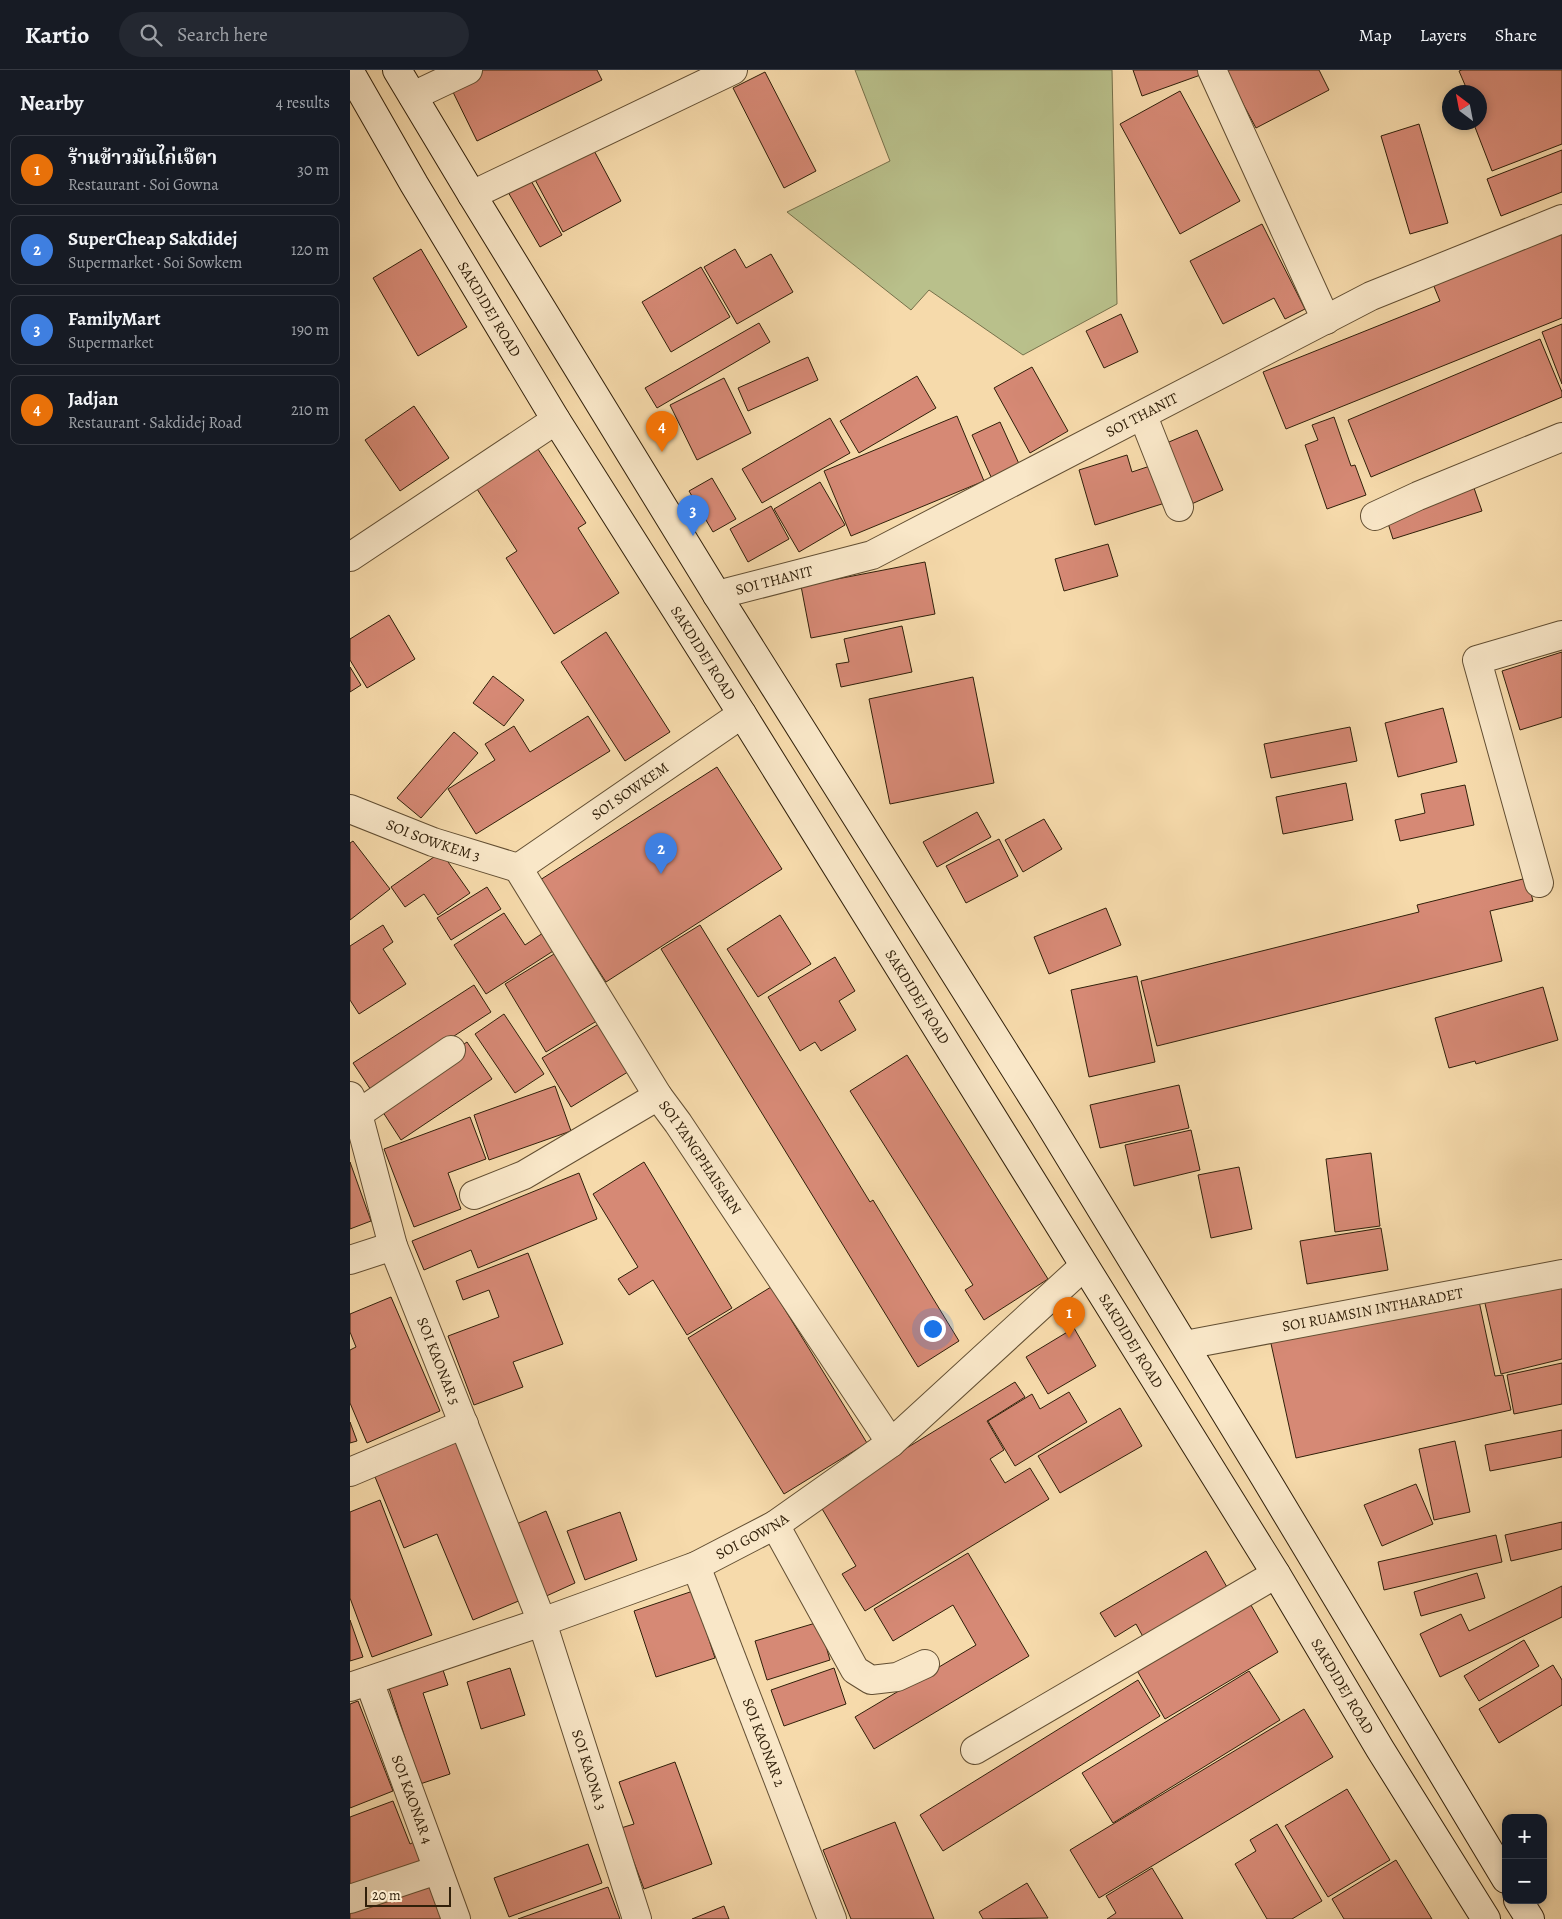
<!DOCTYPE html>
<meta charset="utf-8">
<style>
:root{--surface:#171b24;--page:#242831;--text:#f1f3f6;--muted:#9ea1a6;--line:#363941;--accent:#c59692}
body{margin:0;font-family:Alegreya,"Noto Serif Thai",serif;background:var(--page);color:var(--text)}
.controls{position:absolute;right:15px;bottom:15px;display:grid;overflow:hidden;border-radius:10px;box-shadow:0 2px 8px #0003}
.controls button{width:45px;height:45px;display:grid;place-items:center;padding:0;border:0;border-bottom:1px solid var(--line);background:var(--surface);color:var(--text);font:25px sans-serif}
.compass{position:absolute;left:1092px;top:15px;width:45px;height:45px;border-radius:50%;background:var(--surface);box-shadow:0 2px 8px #0003;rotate:328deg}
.scale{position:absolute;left:15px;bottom:12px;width:86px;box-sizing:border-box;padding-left:5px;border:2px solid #31200a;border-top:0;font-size:14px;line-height:18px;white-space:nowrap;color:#31200a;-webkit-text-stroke:4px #f9e7c8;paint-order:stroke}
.you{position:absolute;left:582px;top:1258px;width:18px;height:18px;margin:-12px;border:4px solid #fff;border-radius:50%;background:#1a73e8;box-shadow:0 0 0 8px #1a73e833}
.badge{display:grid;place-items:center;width:32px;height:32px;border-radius:50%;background:var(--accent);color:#fff;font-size:16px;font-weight:700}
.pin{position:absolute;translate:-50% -41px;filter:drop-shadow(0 1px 2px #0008)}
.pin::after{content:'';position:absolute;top:26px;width:18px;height:15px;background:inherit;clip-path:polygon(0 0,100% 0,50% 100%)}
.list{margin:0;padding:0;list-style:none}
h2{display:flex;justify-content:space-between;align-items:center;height:65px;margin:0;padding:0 20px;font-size:21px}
h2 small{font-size:16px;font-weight:400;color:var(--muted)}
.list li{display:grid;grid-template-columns:32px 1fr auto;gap:15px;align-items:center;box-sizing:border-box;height:70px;margin:0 10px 10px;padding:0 10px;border:1px solid var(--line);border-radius:10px}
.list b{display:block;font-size:19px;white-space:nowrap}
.list p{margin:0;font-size:16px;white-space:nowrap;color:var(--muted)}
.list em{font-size:16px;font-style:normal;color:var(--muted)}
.icon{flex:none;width:28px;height:28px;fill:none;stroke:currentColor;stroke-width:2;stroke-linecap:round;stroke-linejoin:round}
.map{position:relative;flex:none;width:1212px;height:1849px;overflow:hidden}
header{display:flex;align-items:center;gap:30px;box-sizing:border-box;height:70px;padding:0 25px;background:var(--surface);border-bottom:1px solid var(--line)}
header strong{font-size:24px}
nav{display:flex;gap:28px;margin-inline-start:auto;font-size:18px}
.search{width:350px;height:45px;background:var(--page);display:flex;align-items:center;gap:12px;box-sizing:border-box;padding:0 18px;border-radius:28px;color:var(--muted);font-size:19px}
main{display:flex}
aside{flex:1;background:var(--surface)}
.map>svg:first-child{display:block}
.green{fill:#b9c08b;stroke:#75704a}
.building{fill:#d68975;stroke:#31200a}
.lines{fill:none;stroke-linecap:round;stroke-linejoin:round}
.street-casing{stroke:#624e32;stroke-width:30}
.secondary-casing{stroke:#31200a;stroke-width:30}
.street{stroke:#f9e7c8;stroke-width:28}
.secondary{stroke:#f9e7c8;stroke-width:28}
.labels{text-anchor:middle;stroke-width:5;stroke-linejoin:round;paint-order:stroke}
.street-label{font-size:15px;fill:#31200a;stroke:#f9e7c8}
</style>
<header>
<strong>Kartio</strong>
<div class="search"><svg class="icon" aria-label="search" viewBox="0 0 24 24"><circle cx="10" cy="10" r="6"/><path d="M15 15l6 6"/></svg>Search here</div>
<nav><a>Map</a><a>Layers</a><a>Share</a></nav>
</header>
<main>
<aside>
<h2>Nearby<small>4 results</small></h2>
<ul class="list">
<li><span class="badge" style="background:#e8710a">1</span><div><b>ร้านข้าวมันไก่เจ๊ตา</b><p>Restaurant · Soi Gowna</p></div><em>30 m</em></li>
<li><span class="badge" style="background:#3f7fe0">2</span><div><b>SuperCheap Sakdidej</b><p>Supermarket · Soi Sowkem</p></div><em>120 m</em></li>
<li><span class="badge" style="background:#3f7fe0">3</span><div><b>FamilyMart</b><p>Supermarket</p></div><em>190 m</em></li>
<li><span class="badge" style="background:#e8710a">4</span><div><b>Jadjan</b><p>Restaurant · Sakdidej Road</p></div><em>210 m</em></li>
</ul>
</aside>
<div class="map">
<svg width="1212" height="1849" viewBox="0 0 1212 1849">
<rect width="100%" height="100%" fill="#f6daab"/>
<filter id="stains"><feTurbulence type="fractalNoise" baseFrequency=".004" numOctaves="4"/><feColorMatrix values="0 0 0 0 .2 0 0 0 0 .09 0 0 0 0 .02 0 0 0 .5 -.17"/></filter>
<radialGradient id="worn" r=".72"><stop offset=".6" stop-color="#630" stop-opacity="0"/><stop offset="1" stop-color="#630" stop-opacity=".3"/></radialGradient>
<path class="green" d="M 505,0 L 762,0 L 767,234 L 673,285 L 579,220 L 561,240 L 437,142 L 540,91 Z"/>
<g class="building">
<path d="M 133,0 L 247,0 L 252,10 L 127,71 L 100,16 Z"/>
<path d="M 783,0 L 855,0 L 856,3 L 792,26 Z"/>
<path d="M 875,0 L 969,0 L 979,20 L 906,58 Z"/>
<path d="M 1112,0 L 1212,0 L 1212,74 L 1142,101 L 1123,52 L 1130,52 L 1130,22 L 1118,22 L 1109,1 Z"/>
<path d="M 415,2 L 466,101 L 434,118 L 383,18 Z"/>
<path d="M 830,21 L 890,131 L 830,164 L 770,54 Z"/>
<path d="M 1069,54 L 1098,153 L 1060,164 L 1031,66 Z"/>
<path d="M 240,73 L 271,131 L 213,162 L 182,104 Z"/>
<path d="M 1212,80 L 1212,122 L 1151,146 L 1137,109 Z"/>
<path d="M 180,109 L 212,165 L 190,177 L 158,122 Z"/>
<path d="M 912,154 L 955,239 L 935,249 L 924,228 L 873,254 L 840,191 Z"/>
<path d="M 1212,162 L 1212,248 L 936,359 L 913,302 L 1090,231 L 1083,214 Z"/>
<path d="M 71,179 L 117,257 L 68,286 L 23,208 Z"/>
<path d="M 385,179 L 396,198 L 421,184 L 443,222 L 387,254 L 354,197 Z"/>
<path d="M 351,197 L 380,247 L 321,282 L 292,232 Z"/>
<path d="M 771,244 L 788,282 L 754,298 L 736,261 Z"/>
<path d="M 409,253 L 420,272 L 307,338 L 295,318 Z"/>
<path d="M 1212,254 L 1212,314 L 1192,262 Z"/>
<path d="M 1190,269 L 1212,322 L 1212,327 L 1021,407 L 998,350 Z"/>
<path d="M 458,287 L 468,310 L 398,341 L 388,318 Z"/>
<path d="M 682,297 L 718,361 L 680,383 L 644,318 Z"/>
<path d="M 567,306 L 586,338 L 509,383 L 490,351 Z"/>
<path d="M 374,308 L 401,363 L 347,390 L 320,335 Z"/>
<path d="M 64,336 L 99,388 L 50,421 L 15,370 Z"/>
<path d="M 607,346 L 634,411 L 501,466 L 474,401 Z"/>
<path d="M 984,347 L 1001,396 L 1005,395 L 1016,425 L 977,439 L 955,375 L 968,370 L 962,355 Z"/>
<path d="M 480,348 L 500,383 L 412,433 L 392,399 Z"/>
<path d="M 650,352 L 670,396 L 642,409 L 622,365 Z"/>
<path d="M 847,360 L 873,420 L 837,436 L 812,375 Z"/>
<path d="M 184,373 L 236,453 L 228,458 L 269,523 L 204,564 L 156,488 L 167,481 L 127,419 L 110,430 Z"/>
<path d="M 777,385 L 782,402 L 803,395 L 815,433 L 745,455 L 729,400 Z"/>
<path d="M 362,408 L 386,449 L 363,462 L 339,421 Z"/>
<path d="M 470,412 L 495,455 L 449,482 L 424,439 Z"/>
<path d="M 1124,418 L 1132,441 L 1043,469 L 1036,447 Z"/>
<path d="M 421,436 L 439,469 L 398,492 L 380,459 Z"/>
<path d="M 758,474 L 768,506 L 714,521 L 705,489 Z"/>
<path d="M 575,492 L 585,544 L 461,568 L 451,516 Z"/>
<path d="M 39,545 L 65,589 L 17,618 L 0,590 L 0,569 Z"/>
<path d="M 552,556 L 562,602 L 491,617 L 486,594 L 499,592 L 494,569 Z"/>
<path d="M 256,562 L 320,662 L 275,691 L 211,592 Z"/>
<path d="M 1212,582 L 1212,647 L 1170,660 L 1152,601 Z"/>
<path d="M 0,597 L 11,615 L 0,622 Z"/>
<path d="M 143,606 L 174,630 L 154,656 L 123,633 Z"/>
<path d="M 623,607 L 644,713 L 540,734 L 519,629 Z"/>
<path d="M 1093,638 L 1107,692 L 1048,707 L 1035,653 Z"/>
<path d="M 238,646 L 260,681 L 126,764 L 98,719 L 145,690 L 135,674 L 164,656 L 180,682 Z"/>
<path d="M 1000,657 L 1007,691 L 921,708 L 914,674 Z"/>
<path d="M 104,662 L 128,683 L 71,748 L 47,728 Z"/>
<path d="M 367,697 L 432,799 L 256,912 L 190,810 Z"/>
<path d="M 996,713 L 1003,750 L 933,764 L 926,727 Z"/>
<path d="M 1115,715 L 1124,755 L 1050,771 L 1045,750 L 1075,743 L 1071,724 Z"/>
<path d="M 627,742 L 641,767 L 587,797 L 573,772 Z"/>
<path d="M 694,749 L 712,779 L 673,802 L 655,770 Z"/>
<path d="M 649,769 L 668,806 L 616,833 L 596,796 Z"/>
<path d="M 3,771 L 40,819 L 0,850 L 0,773 Z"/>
<path d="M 91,782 L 120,823 L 88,845 L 74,824 L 55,837 L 41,817 Z"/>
<path d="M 1177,808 L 1183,831 L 1140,841 L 1152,891 L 807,976 L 791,911 L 1069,842 L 1067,835 Z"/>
<path d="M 137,817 L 151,839 L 101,870 L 87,848 Z"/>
<path d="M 756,838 L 771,875 L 699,904 L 684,867 Z"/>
<path d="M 154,843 L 175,875 L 199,859 L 211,876 L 136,924 L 104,875 Z"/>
<path d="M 430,845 L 461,894 L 408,927 L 377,879 Z"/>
<path d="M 33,855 L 43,872 L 33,879 L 56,914 L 9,944 L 0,930 L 0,876 Z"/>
<path d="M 350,855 L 520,1132 L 523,1130 L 609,1271 L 568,1297 L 311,879 Z"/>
<path d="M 209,881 L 250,949 L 196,982 L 155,914 Z"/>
<path d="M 485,887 L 505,921 L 489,931 L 506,960 L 471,981 L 465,972 L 450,981 L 418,927 Z"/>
<path d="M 787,906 L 805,992 L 739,1007 L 721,920 Z"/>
<path d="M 124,915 L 141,942 L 21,1020 L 3,993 Z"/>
<path d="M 1193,917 L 1208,970 L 1126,994 L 1125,991 L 1099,998 L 1085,948 Z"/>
<path d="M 154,944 L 194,1004 L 165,1023 L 125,964 Z"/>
<path d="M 252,952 L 281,1000 L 221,1037 L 192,988 Z"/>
<path d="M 117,972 L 142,1009 L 51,1070 L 27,1033 Z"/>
<path d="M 557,985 L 698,1209 L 634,1250 L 615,1220 L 623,1215 L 500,1021 Z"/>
<path d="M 829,1015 L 839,1058 L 750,1078 L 740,1035 Z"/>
<path d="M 205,1016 L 221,1061 L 139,1090 L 124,1045 Z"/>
<path d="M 120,1047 L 136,1089 L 98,1103 L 111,1139 L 64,1157 L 34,1079 Z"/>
<path d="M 841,1060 L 850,1100 L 784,1116 L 775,1075 Z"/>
<path d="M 1021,1083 L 1030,1156 L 985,1162 L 976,1089 Z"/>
<path d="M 0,1092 L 21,1151 L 0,1159 Z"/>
<path d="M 294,1092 L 382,1238 L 337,1265 L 303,1210 L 279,1225 L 268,1209 L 288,1197 L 243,1124 Z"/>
<path d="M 889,1097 L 902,1159 L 861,1168 L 848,1105 Z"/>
<path d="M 229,1103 L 247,1149 L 128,1198 L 121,1180 L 74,1200 L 62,1171 Z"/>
<path d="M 1031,1158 L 1038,1200 L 957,1214 L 950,1171 Z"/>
<path d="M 178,1183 L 213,1274 L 163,1292 L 173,1317 L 124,1335 L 98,1266 L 149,1247 L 139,1220 L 113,1230 L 106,1211 Z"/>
<path d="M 1212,1210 L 1212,1289 L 1151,1304 L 1134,1229 Z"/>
<path d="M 421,1217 L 517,1373 L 434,1424 L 338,1268 Z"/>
<path d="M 41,1227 L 90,1341 L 17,1373 L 0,1333 L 0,1280 L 6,1277 L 0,1262 L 0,1244 Z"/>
<path d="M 1129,1231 L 1145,1306 L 1153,1305 L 1161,1340 L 946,1388 L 920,1269 Z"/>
<path d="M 724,1258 L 746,1296 L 698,1324 L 676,1287 Z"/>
<path d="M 1212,1293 L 1212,1334 L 1164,1344 L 1157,1305 Z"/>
<path d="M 665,1312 L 675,1327 L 637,1351 L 654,1380 L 640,1389 L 655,1413 L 680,1398 L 699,1429 L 515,1541 L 492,1504 L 506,1496 L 468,1432 Z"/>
<path d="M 719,1322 L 737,1352 L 665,1396 L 638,1351 L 682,1324 L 690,1339 Z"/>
<path d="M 770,1338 L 792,1376 L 710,1423 L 688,1386 Z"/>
<path d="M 0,1352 L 7,1371 L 0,1373 Z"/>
<path d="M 1212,1360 L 1212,1387 L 1140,1401 L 1135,1375 Z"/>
<path d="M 104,1368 L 171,1530 L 123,1550 L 87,1464 L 54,1478 L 23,1402 Z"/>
<path d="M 1105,1371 L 1120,1442 L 1084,1450 L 1069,1379 Z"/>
<path d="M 1066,1414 L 1083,1454 L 1032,1476 L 1014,1435 Z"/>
<path d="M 30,1430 L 82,1565 L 22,1587 L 0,1528 L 0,1442 Z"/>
<path d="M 196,1441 L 225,1513 L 192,1528 L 162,1456 Z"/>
<path d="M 270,1442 L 287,1490 L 235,1510 L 217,1461 Z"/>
<path d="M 1212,1452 L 1212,1479 L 1161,1491 L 1155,1465 Z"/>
<path d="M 1146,1465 L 1152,1492 L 1034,1520 L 1028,1492 Z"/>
<path d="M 856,1481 L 881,1524 L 797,1574 L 786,1554 L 765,1567 L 750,1543 Z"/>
<path d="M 618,1483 L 679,1586 L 524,1679 L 505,1647 L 626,1575 L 603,1535 L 543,1571 L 524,1539 Z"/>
<path d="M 1127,1503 L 1135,1528 L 1071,1546 L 1064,1522 Z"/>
<path d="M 1212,1516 L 1212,1547 L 1090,1607 L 1070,1564 L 1111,1544 L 1119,1561 Z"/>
<path d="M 343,1521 L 365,1588 L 306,1607 L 284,1541 Z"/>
<path d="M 898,1530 L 928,1582 L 815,1649 L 785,1597 Z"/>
<path d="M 0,1550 L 13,1587 L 0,1591 Z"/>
<path d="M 469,1552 L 480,1590 L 417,1610 L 405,1571 Z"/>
<path d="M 1174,1570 L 1189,1596 L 1129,1631 L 1114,1606 Z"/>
<path d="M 91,1594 L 98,1615 L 73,1623 L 100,1704 L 70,1714 L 37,1612 Z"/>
<path d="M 1203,1595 L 1212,1610 L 1212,1635 L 1149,1673 L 1129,1639 Z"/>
<path d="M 160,1598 L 175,1645 L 131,1659 L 117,1612 Z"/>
<path d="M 484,1598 L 496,1634 L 434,1656 L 421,1620 Z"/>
<path d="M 899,1601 L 930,1650 L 763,1753 L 732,1703 Z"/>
<path d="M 788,1610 L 810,1646 L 593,1781 L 570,1745 Z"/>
<path d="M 8,1631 L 43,1721 L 0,1738 L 0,1634 Z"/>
<path d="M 954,1639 L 983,1687 L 749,1828 L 720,1780 Z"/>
<path d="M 325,1692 L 362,1794 L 294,1819 L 271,1758 L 284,1754 L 269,1712 Z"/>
<path d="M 997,1719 L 1040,1790 L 978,1827 L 935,1756 Z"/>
<path d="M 43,1731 L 60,1774 L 64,1772 L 73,1794 L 0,1821 L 0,1747 Z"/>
<path d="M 545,1752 L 584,1849 L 501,1849 L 473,1780 Z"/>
<path d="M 927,1754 L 972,1831 L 942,1849 L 917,1849 L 885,1794 L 906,1781 L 900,1770 Z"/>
<path d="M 238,1774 L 252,1813 L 159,1847 L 144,1808 Z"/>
<path d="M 1046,1790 L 1082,1849 L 994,1849 L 982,1829 Z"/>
<path d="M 802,1798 L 833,1849 L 757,1849 L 766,1843 L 756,1826 Z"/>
<path d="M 79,1810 L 93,1849 L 0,1849 L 0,1836 Z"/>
<path d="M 677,1813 L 698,1848 L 633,1849 L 629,1842 Z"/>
<path d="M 258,1817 L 270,1849 L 168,1849 Z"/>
<path d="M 374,1836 L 379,1849 L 342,1849 Z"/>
</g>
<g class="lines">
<defs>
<g id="street">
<path d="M 862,0 L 976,250"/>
<path d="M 63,26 L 118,0"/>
<path d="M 122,125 L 383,0"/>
<path d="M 793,346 L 829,437"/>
<path d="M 1025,446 L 1068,426 L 1212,367"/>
<path d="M 0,487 L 206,350"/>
<path id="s1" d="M 367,525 L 522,485 L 1021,226 L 1212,149"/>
<path id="s2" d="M 0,739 L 83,772 L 168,798"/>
<path id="s3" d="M 168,798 L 308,1026 L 328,1053 L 541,1373"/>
<path id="s4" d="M 168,798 L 392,644"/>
<path d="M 1189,813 L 1127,590 L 1212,565"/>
<path id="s5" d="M 0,1026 L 8,1044 L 43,1176 L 192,1552 L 287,1849"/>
<path d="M 8,1044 L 101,980"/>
<path d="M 124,1125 L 174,1105 L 308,1026"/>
<path d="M 0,1190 L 43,1176"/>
<path id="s6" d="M 835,1275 L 1212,1204"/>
<path d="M 0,1402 L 114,1354"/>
<path d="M 425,1455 L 505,1600 L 521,1610 L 547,1607 L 575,1594"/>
<path id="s7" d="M 346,1496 L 482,1849"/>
<path id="s8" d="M 19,1611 L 106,1849"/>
<path id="s9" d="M 0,1617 L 192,1552 L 346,1496 L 425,1455 L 541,1373 L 734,1196"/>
<path d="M 625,1680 L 926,1504"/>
<path d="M 0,1829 L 87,1800"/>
</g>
<g id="secondary">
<path d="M 47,0 L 122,125 L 367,525 L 694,1045 L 914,1406 L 1156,1809"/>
<path id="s10" d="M 0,2 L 64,114 L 206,350 L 392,644 L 926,1504 L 1030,1679 L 1136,1849"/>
<path d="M 1168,1830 L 1180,1849"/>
</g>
</defs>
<use href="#street" class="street-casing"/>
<use href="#secondary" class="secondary-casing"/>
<use href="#street" class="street"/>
<use href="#secondary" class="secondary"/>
</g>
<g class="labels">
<g class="street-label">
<text dy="5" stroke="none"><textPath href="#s10" startOffset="275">SAKDIDEJ ROAD</textPath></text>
<text dy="5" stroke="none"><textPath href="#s1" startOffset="464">SOI THANIT</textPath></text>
<text dy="5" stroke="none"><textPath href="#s1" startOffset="59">SOI THANIT</textPath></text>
<text dy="5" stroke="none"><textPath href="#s10" startOffset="680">SAKDIDEJ ROAD</textPath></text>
<text dy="5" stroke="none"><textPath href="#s4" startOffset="136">SOI SOWKEM</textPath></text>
<text dy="5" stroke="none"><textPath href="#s2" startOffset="89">SOI SOWKEM 3</textPath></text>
<text dy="5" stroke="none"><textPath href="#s10" startOffset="1085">SAKDIDEJ ROAD</textPath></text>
<text dy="5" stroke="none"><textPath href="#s3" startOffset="342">SOI YANGPHAISARN</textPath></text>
<text dy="5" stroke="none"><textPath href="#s6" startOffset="191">SOI RUAMSIN INTHARADET</textPath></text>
<text dy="5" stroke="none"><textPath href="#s10" startOffset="1490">SAKDIDEJ ROAD</textPath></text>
<text dy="5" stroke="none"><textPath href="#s5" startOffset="280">SOI KAONAR 5</textPath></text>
<text dy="5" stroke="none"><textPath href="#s9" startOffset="430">SOI GOWNA</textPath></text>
<text dy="5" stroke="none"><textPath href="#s10" startOffset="1895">SAKDIDEJ ROAD</textPath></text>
<text dy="5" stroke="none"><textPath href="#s7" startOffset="189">SOI KAONAR 2</textPath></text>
<text dy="5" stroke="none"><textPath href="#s5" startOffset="716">SOI KAONA 3</textPath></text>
<text dy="5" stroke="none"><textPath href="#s8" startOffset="126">SOI KAONAR 4</textPath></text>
</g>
</g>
<rect width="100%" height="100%" filter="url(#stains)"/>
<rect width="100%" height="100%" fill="url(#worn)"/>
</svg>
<div class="controls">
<button>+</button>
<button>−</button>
</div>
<svg class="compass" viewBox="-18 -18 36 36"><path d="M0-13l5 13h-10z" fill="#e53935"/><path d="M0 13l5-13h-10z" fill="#9ea1a6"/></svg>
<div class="scale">20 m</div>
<div class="you"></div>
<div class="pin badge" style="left:719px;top:1268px;background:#e8710a">1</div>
<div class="pin badge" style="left:311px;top:804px;background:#3f7fe0">2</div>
<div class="pin badge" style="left:343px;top:466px;background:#3f7fe0">3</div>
<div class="pin badge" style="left:312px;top:382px;background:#e8710a">4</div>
</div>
</main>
